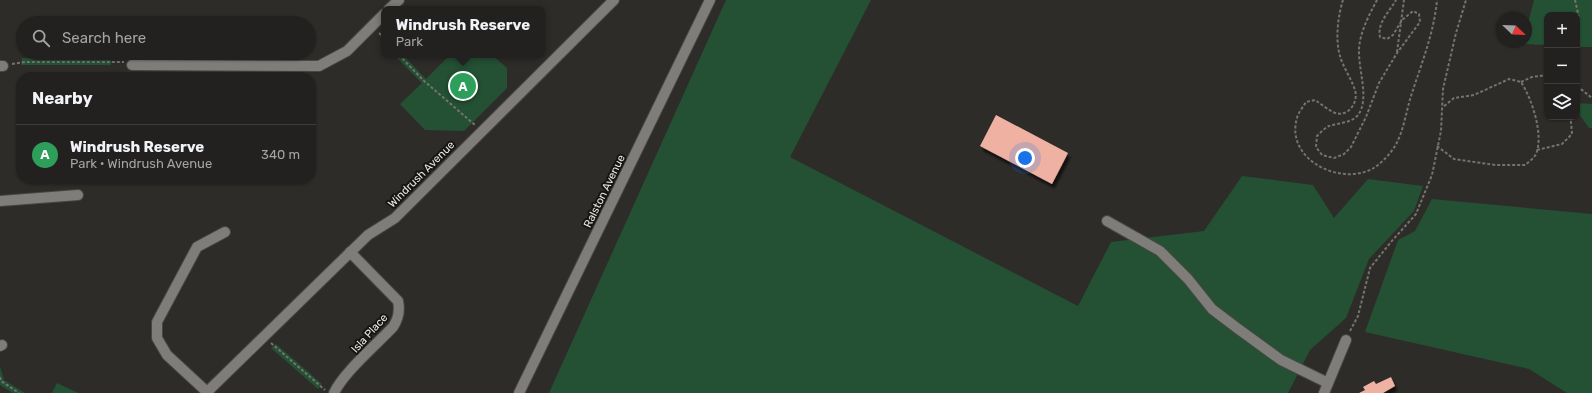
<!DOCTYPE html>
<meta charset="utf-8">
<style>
:root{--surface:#22211f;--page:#2a2928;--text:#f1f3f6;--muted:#a2a3a4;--line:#3f3e3d;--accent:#f19ab3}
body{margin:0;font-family:Rubik,sans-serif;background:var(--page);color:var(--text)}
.controls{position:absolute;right:12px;top:12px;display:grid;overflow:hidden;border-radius:8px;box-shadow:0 1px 3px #0004}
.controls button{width:36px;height:36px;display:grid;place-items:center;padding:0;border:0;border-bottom:1px solid var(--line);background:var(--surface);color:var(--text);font:20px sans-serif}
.compass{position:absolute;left:1496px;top:12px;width:36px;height:36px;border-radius:50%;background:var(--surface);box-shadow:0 1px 3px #0004;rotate:113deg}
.you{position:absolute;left:1025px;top:158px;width:14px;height:14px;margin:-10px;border:3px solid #fff;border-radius:50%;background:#1a73e8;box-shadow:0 0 0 6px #1a73e833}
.badge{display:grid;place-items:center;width:26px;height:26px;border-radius:50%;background:var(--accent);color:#fff;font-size:13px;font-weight:700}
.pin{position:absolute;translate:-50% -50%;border:2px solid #fff;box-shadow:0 1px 4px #0006}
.popup{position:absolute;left:381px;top:6px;width:164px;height:52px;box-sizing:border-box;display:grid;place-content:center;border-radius:8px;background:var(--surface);filter:drop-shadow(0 1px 3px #0005);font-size:13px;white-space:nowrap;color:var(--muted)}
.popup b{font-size:15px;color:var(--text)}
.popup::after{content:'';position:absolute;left:50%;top:100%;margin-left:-8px;border:8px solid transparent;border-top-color:var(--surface)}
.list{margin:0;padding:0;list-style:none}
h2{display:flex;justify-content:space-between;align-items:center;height:52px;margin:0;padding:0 16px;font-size:17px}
h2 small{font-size:13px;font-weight:400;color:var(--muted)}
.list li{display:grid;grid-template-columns:26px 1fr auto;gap:12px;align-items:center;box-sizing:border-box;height:60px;padding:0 16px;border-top:1px solid var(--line)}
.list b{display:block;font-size:15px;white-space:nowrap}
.list p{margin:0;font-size:13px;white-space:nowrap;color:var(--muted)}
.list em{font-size:13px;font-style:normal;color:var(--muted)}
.icon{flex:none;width:22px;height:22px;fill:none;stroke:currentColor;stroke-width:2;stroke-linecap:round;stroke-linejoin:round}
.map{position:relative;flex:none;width:1592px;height:393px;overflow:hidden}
.search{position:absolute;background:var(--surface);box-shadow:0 1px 3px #0004;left:16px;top:16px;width:300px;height:44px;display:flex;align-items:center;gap:10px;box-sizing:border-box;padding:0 14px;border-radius:22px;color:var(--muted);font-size:15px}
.panel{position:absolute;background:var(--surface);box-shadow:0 1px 3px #0004;left:16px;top:72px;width:300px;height:112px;border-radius:16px}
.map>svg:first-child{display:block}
.green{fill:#245034}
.building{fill:#efb1a2;filter:url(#shadow)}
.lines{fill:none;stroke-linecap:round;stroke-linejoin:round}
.minor-casing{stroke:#484744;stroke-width:12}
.path{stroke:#757370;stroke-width:2;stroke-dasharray:3 2;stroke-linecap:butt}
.minor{stroke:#7f7d79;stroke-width:10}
.labels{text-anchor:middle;stroke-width:4;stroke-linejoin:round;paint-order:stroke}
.street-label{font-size:11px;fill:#e8e7e4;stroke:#151513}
</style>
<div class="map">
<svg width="1592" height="393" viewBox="0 0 1592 393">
<defs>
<filter id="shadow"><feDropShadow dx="2.5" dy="4.5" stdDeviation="1" flood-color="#0009"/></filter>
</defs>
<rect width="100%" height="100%" fill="#2e2c29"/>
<g class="green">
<path d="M 726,0 L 871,0 L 790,157 L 1078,306 L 1111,242 L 1204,231 L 1242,176 L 1313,185 L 1334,218 L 1368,179 L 1423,186 L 1414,211 L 1369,259 L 1346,318 L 1310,350 L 1288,393 L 549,393 Z"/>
<path d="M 1534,0 L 1592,0 L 1592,47 L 1577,47 L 1577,15 L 1547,15 L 1547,45 L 1523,44 L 1523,42 L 1526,42 L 1526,31 Z"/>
<path d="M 394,55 L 403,55 L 426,79 L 450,55 L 492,55 L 507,68 L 507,88 L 464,131 L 425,130 L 400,104 L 422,83 Z"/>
<path d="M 22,58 L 111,59 L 111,65 L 21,65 Z"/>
<path d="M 1577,103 L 1592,104 L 1592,128 L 1589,128 L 1577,111 Z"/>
<path d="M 1432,199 L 1592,214 L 1592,393 L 1567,393 L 1529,369 L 1365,332 L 1398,240 L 1415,231 Z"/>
<path d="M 276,344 L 322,384 L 318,389 L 271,348 Z"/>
<path d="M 0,366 L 4,380 L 25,393 L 13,393 L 0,385 Z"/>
<path d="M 57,383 L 78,393 L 52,393 Z"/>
</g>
<g class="building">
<path d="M 996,115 L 1068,153 L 1052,184 L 980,146 Z"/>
<path d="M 1391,377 L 1395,386 L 1383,393 L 1359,393 L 1365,390 L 1363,387 L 1374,381 L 1376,384 Z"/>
</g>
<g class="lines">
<defs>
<g id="minor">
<path d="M 389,9 L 399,0"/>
<path d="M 132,65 L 319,66 L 347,51 L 384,14"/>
<path d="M 0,66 L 3,66"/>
<path d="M 0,201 L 78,195"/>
<path d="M 1107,221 L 1160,251 L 1188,279 L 1212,309 L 1237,328 L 1281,360 L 1328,383"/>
<path d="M 0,346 L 2,345"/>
<path d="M 207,392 L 167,355 L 157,338 L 157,322 L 197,247 L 225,232"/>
<path d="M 206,393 L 368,235 L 395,218 L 614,0"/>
<path d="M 334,393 C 343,373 377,344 393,327 C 399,318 400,310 398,301 L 350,252"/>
<path d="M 519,393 L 710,0"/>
<path d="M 1324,393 L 1346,340"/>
</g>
</defs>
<use href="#minor" class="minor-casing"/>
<g class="path">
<path d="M 1343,0 C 1338,16 1335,39 1340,56 C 1343,67 1351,78 1355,90 C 1359,103 1347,119 1333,112 C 1327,109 1321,104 1315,100 L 1306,102 C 1303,107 1298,113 1297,118 C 1285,159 1339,186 1372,169 C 1378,166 1386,158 1390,153 C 1403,138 1405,115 1411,96 C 1421,65 1434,33 1437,0"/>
<path d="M 1377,0 C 1369,15 1360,32 1359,49 C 1358,70 1370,99 1358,115 C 1352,123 1338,123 1329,126 C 1325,128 1321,132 1317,136 L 1316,147 L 1322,155 L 1334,158 L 1344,154 L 1351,147 L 1366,117 L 1379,83 L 1397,53 L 1420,22 L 1419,14 L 1413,11 L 1402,20 L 1393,35 L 1387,39 L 1380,37 C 1377,23 1389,12 1396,0"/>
<path d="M 1575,0 C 1577,9 1581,22 1577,31"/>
<path d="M 379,33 L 384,38"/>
<path d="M 1397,52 L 1404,0"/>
<path d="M 399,55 L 423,80 L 475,125"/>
<path d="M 12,64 L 25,62 L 124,62"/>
<path d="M 1521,82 L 1532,77 L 1547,75"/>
<path d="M 1577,86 L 1592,98"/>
<path d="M 1437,146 L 1454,159 L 1495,165 L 1525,165 C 1529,162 1534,158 1536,154 C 1544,135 1532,99 1521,82 L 1509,79 L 1474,95 L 1454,98 L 1443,107"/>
<path d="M 1537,150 L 1562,144 L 1572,134 L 1571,122 L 1569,117"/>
<path d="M 1350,331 L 1358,316 L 1370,268 L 1391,242 L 1416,214 L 1432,175 L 1441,131 L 1443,89 L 1456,33 L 1466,0"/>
<path d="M 271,343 L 325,390"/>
<path d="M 0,377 L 1,381 L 19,393"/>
</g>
<use href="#minor" class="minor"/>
</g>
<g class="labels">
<g class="street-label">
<text transform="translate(421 174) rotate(-45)" y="4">Windrush Avenue</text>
<text transform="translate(604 191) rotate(-64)" y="4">Ralston Avenue</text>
<text transform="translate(369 333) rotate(-48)" y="4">Isla Place</text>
</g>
</g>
</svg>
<div class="controls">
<button>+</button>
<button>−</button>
<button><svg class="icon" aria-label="layers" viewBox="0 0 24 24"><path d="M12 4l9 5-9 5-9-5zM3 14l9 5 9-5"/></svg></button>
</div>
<svg class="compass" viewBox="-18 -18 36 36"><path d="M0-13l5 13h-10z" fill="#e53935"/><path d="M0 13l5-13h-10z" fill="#a2a3a4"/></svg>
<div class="you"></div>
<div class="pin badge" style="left:463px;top:86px;background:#2e9e5b">A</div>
<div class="popup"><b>Windrush Reserve</b>Park</div>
<div class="search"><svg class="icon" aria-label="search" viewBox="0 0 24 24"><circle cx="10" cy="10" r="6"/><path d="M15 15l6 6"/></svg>Search here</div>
<section class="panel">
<h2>Nearby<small></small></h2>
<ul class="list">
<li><span class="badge" style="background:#2e9e5b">A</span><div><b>Windrush Reserve</b><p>Park · Windrush Avenue</p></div><em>340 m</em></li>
</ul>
</section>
</div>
